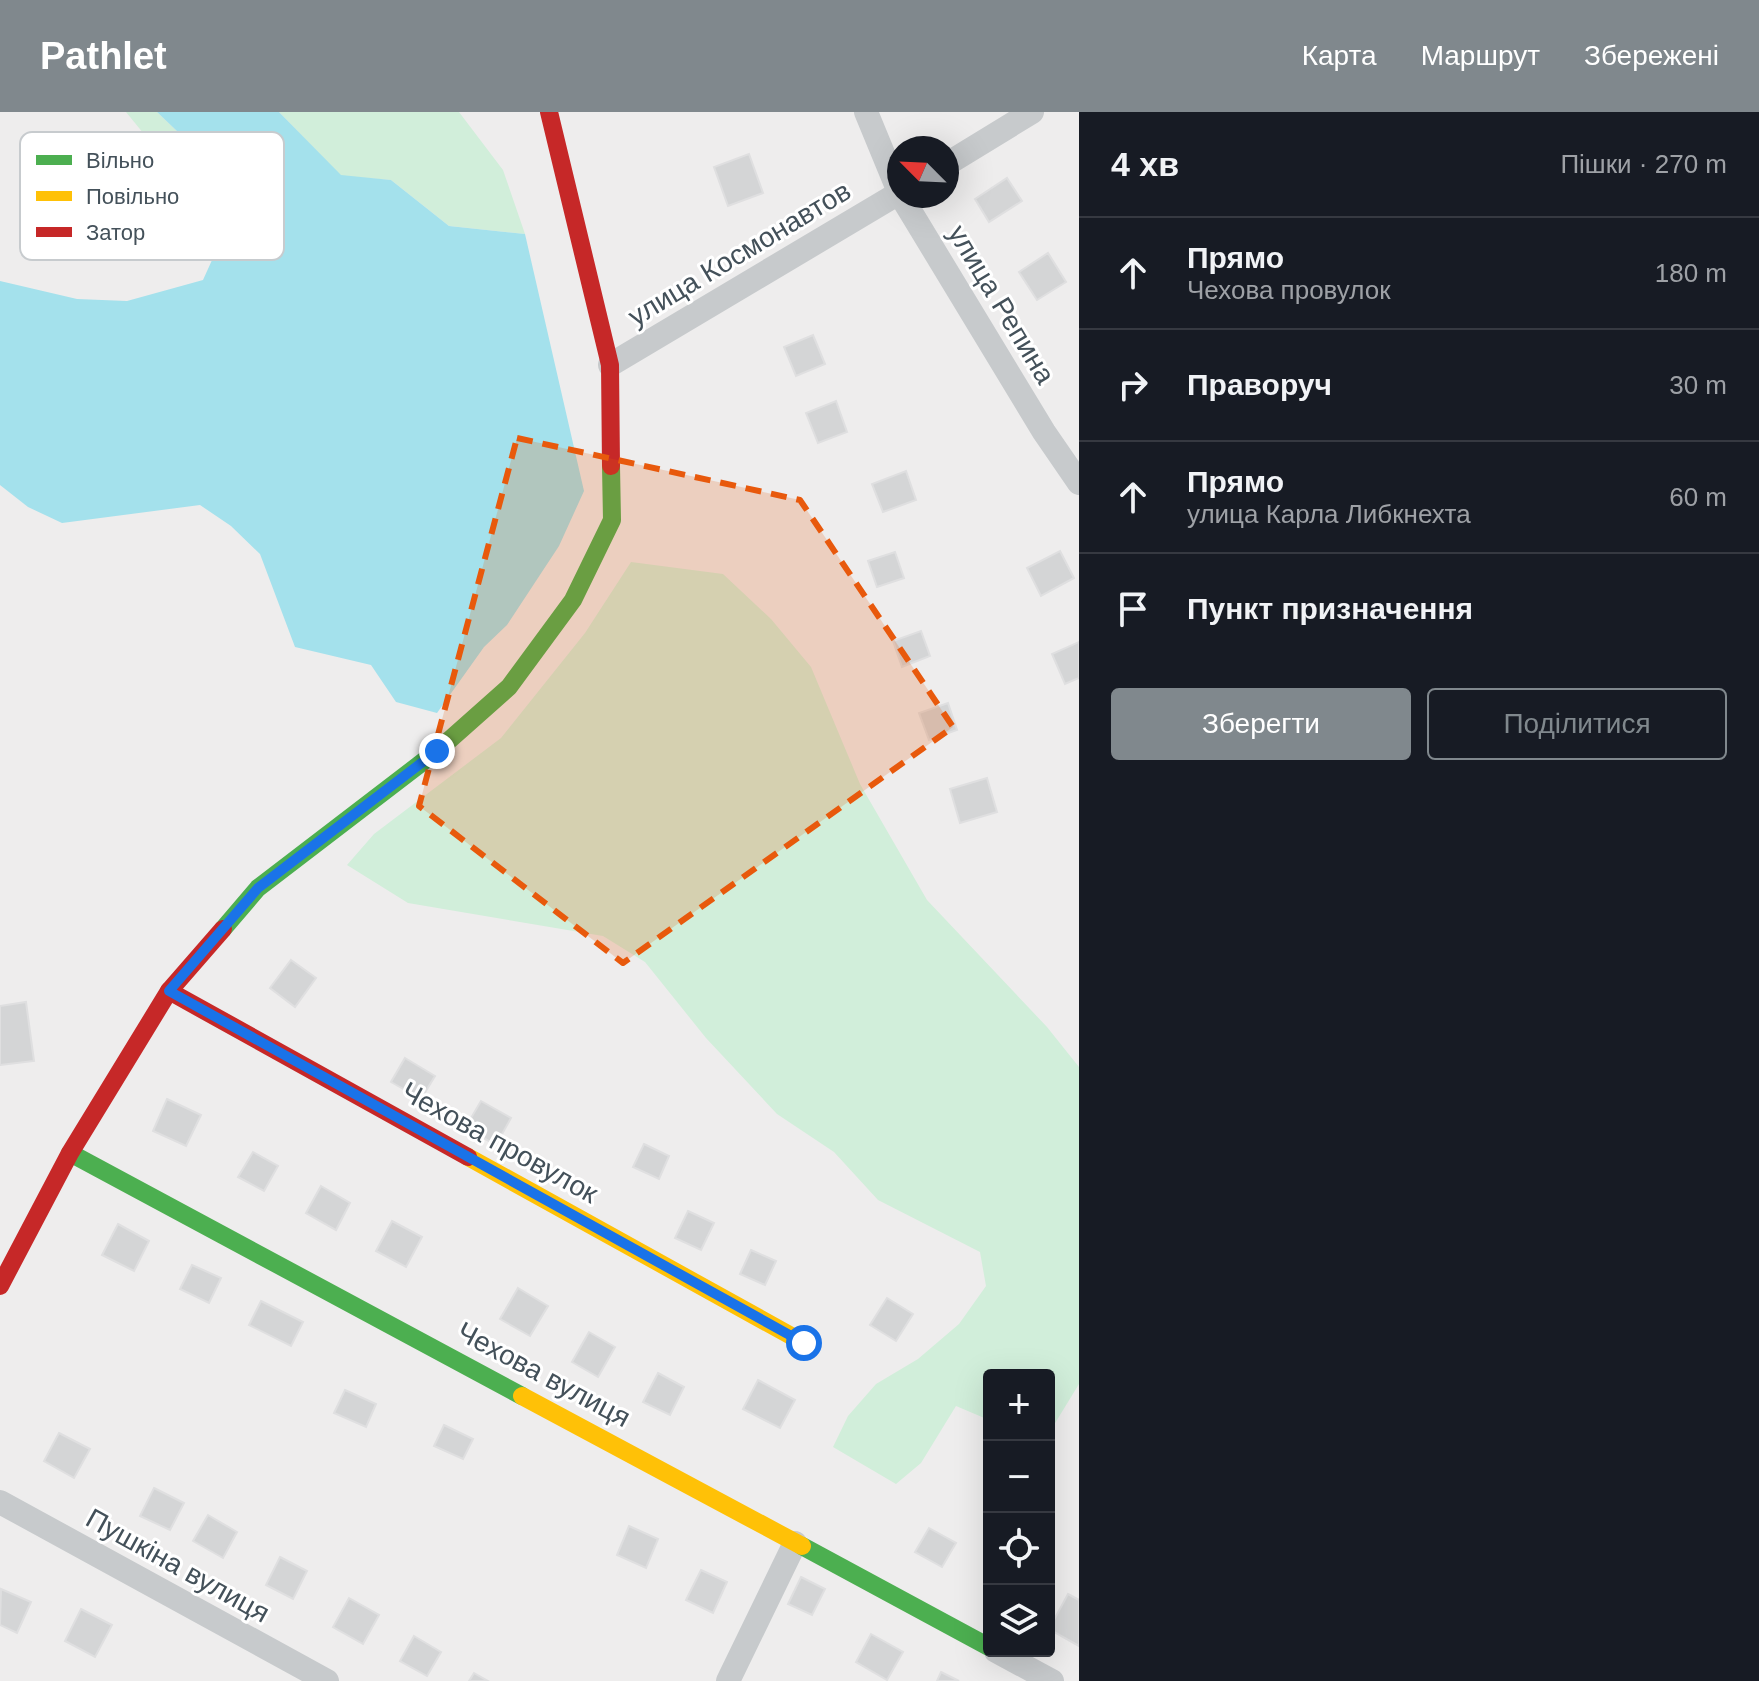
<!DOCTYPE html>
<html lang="uk">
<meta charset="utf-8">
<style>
:root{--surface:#171b24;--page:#20242c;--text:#f1f3f6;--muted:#9ea1a6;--line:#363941;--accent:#80888d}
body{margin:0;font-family:Arial,sans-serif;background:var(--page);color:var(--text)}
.controls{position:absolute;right:24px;bottom:24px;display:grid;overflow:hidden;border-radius:8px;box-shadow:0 8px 32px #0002}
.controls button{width:72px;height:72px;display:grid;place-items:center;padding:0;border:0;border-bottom:2px solid var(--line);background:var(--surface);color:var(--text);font:40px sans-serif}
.compass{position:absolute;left:887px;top:24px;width:72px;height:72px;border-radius:50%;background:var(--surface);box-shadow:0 8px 32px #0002;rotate:294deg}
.stop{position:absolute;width:24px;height:24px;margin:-18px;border:6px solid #1a73e8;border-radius:50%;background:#fff}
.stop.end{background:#1a73e8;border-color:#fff;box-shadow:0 2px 8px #0008}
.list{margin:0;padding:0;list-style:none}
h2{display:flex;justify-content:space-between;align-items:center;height:104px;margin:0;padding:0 32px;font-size:34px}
h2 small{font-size:26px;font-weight:400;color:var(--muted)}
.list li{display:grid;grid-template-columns:52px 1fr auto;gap:24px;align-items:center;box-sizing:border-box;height:112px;padding:0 32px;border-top:2px solid var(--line)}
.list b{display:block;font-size:30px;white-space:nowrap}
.list p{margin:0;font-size:26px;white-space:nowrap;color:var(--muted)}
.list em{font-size:26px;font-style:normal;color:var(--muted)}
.actions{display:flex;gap:16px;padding:24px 32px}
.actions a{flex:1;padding:18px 0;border:2px solid var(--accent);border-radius:8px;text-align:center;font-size:28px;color:var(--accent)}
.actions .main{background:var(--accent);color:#fff}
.icon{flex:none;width:44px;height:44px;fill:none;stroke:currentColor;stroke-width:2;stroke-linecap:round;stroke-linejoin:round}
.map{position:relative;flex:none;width:1079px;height:1569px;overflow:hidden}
header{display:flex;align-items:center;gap:48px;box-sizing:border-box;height:112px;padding:0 40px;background:var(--accent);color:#fff}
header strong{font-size:38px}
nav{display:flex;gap:44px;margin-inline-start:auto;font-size:28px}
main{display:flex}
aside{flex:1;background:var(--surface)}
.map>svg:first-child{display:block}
.green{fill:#d1eeda}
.water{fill:#a4e1ec}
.building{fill:#d4d5d6;stroke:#dfdfe0;stroke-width:2}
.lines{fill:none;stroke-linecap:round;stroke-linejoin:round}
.street{stroke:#c7cacc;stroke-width:24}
.fast{stroke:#4caf50;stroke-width:18}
.slow{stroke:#ffc107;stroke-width:18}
.jam{stroke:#c62828;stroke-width:18}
.route{stroke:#1a73e8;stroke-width:10}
.marked{fill:#e8590c;fill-opacity:0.2;stroke:#e8590c;stroke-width:6;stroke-dasharray:16 10;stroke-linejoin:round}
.labels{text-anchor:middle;stroke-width:6;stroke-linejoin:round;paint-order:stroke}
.street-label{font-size:28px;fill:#44515a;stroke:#fff}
.key{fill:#fff;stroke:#c7cbce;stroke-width:2}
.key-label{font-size:22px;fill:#44515a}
</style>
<header>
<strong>Pathlet</strong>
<nav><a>Карта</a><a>Маршрут</a><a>Збережені</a></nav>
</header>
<main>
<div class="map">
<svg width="1079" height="1569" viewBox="0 0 1079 1569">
<rect width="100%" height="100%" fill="#eeeded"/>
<g class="green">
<path d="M 126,0 L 157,0 L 201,42 L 205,85 L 157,38 Z"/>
<path d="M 279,0 L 459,0 L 503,58 L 525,122 L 449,114 L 391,68 L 341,64 Z"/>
<path d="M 631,450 L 723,462 L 771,507 L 811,555 L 860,672 L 927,788 L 1047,915 L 1079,955 L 1079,1272 L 1049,1321 L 1049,1263 L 989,1263 L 989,1308 L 956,1294 L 921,1351 L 896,1372 L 833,1335 L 848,1304 L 876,1272 L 918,1247 L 959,1212 L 986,1174 L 980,1140 L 878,1088 L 834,1040 L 777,1002 L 706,926 L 645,850 L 603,824 L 408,791 L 347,753 L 374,722 L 501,626 L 585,521 Z"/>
</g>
<path class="water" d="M 157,0 L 279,0 L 341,63 L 391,68 L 449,114 L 525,122 L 584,379 L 559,434 L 507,513 L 484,535 L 437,601 L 396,590 L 371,553 L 295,535 L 260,442 L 231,414 L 200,393 L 62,411 L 28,395 L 0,373 L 0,169 L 77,187 L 127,189 L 203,168 L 222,126 L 205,85 L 201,42 Z"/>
<g class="building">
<path d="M 749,42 L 763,81 L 728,94 L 714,55 Z"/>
<path d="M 1007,66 L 1022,89 L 989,110 L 975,87 Z"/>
<path d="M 1048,141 L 1066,170 L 1037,188 L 1019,160 Z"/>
<path d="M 813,223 L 825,252 L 796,264 L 784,235 Z"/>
<path d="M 836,289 L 847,320 L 818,331 L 806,301 Z"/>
<path d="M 906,359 L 916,388 L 883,400 L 872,372 Z"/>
<path d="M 1060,439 L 1074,466 L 1041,484 L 1027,456 Z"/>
<path d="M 895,440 L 904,466 L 877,475 L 868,449 Z"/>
<path d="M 921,519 L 930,544 L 902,555 L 893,529 Z"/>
<path d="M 1079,530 L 1079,566 L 1065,572 L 1052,542 Z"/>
<path d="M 948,591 L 957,618 L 929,628 L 919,601 Z"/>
<path d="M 987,666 L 997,700 L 960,711 L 950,677 Z"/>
<path d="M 291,848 L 316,866 L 295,895 L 270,876 Z"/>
<path d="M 26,890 L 34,949 L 0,953 L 0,894 Z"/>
<path d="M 405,946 L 435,964 L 421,987 L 391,970 Z"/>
<path d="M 167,987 L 201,1003 L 186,1034 L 153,1019 Z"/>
<path d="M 481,989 L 511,1006 L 496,1033 L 465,1016 Z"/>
<path d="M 644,1032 L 669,1044 L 659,1067 L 633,1055 Z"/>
<path d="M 253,1040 L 278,1054 L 264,1079 L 238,1065 Z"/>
<path d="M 321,1074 L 350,1091 L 336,1118 L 306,1101 Z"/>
<path d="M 688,1099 L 714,1111 L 701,1138 L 675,1126 Z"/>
<path d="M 392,1109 L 422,1125 L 406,1155 L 376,1139 Z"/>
<path d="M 118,1112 L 149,1129 L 134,1159 L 102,1143 Z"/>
<path d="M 751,1138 L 776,1149 L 765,1173 L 740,1162 Z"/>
<path d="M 192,1153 L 221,1166 L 209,1191 L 180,1177 Z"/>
<path d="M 518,1176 L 548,1194 L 530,1224 L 500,1207 Z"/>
<path d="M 887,1186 L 913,1202 L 896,1229 L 870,1213 Z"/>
<path d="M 261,1189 L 303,1210 L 291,1234 L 249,1213 Z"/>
<path d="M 589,1220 L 615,1235 L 598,1265 L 572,1250 Z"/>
<path d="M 658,1261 L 684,1275 L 670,1303 L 643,1290 Z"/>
<path d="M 758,1268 L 795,1288 L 780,1316 L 743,1297 Z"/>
<path d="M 345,1278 L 376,1292 L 366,1315 L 334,1301 Z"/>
<path d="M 444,1313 L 473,1327 L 463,1347 L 434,1334 Z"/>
<path d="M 59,1321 L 90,1337 L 74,1366 L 44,1349 Z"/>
<path d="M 154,1376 L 184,1391 L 170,1418 L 140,1404 Z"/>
<path d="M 208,1403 L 237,1420 L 223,1446 L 193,1429 Z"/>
<path d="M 629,1414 L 658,1427 L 646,1456 L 617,1443 Z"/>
<path d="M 929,1416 L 956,1431 L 942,1455 L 915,1440 Z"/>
<path d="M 280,1445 L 307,1459 L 293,1487 L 266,1473 Z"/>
<path d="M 701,1458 L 727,1470 L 713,1501 L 686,1488 Z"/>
<path d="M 801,1465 L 825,1477 L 812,1503 L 788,1492 Z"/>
<path d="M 1,1477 L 31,1490 L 17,1521 L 0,1513 Z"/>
<path d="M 1068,1482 L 1079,1488 L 1079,1534 L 1049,1517 Z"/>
<path d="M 349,1486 L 379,1503 L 363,1532 L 333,1515 Z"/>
<path d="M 81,1497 L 112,1513 L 95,1545 L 65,1529 Z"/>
<path d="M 871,1522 L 903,1540 L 887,1568 L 856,1550 Z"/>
<path d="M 414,1524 L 441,1540 L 427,1564 L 400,1549 Z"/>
<path d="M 941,1560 L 959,1569 L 937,1569 Z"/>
<path d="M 474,1561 L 488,1569 L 469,1569 Z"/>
</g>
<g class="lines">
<g class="street">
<path d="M 866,0 L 899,80"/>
<path d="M 947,52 L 1032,0"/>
<path d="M 901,84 L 1044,320 L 1079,371"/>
<path d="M 610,253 L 899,81"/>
<path d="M 0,1390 L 327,1569"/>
<path d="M 996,1539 L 1052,1569"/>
<path d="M 728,1569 L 795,1431"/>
</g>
<g class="fast">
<path d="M 223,817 L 258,776 L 437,639 L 509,575 L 573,488 L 612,408 L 611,354"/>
<path d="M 70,1041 L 522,1284"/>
<path d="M 802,1434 L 989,1535"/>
</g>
<g class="slow">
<path d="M 468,1045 L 804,1231"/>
<path d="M 522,1284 L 802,1434"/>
</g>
<g class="jam">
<path d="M 549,0 L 610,253 L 611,354"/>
<path d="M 169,879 L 468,1045"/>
<path d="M 0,1174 L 70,1041 L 169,879 L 223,817"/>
</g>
</g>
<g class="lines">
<path class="route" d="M 437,639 L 258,776 L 169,879 L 804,1231"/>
</g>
<path class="marked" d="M 517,326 L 800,388 L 953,615 L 623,851 L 419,694 Z"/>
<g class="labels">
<g class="street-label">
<text transform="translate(739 141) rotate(-31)" y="10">улица Космонавтов</text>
<text transform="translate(1002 192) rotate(59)" y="10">улица Репина</text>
<text transform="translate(500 1030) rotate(29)" y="10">Чехова провулок</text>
<text transform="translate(544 1262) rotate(28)" y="10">Чехова вулиця</text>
<text transform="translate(178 1453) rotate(29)" y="10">Пушкіна вулиця</text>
</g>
</g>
<rect x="20" y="20" width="264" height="128" rx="12" class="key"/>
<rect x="36" y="43" width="36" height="10" fill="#4caf50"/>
<rect x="36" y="79" width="36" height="10" fill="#ffc107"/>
<rect x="36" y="115" width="36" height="10" fill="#c62828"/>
<g class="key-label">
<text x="86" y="56">Вільно</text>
<text x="86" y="92">Повільно</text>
<text x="86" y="128">Затор</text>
</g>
</svg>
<div class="controls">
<button>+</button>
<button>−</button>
<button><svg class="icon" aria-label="locate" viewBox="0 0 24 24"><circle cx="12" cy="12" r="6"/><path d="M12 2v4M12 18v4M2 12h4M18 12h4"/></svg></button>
<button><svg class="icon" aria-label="layers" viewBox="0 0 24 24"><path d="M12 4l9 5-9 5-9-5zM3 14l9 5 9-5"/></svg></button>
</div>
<svg class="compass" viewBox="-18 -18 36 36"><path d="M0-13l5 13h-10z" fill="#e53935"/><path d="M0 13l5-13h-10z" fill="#9ea1a6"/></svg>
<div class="stop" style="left:804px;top:1231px"></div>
<div class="stop end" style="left:437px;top:639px"></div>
</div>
<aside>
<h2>4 хв<small>Пішки · 270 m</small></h2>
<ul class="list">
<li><svg class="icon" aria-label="ahead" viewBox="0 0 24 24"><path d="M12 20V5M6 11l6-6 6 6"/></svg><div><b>Прямо</b><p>Чехова провулок</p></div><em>180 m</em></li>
<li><svg class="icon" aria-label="right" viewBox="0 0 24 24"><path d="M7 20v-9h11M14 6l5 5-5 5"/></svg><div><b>Праворуч</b></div><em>30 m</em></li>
<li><svg class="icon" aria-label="ahead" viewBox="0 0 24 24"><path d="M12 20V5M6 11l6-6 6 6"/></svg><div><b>Прямо</b><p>улица Карла Либкнехта</p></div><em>60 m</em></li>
<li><svg class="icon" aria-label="arrive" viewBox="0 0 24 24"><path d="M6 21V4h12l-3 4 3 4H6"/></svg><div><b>Пункт призначення</b></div></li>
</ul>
<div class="actions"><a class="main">Зберегти</a><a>Поділитися</a></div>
</aside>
</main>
